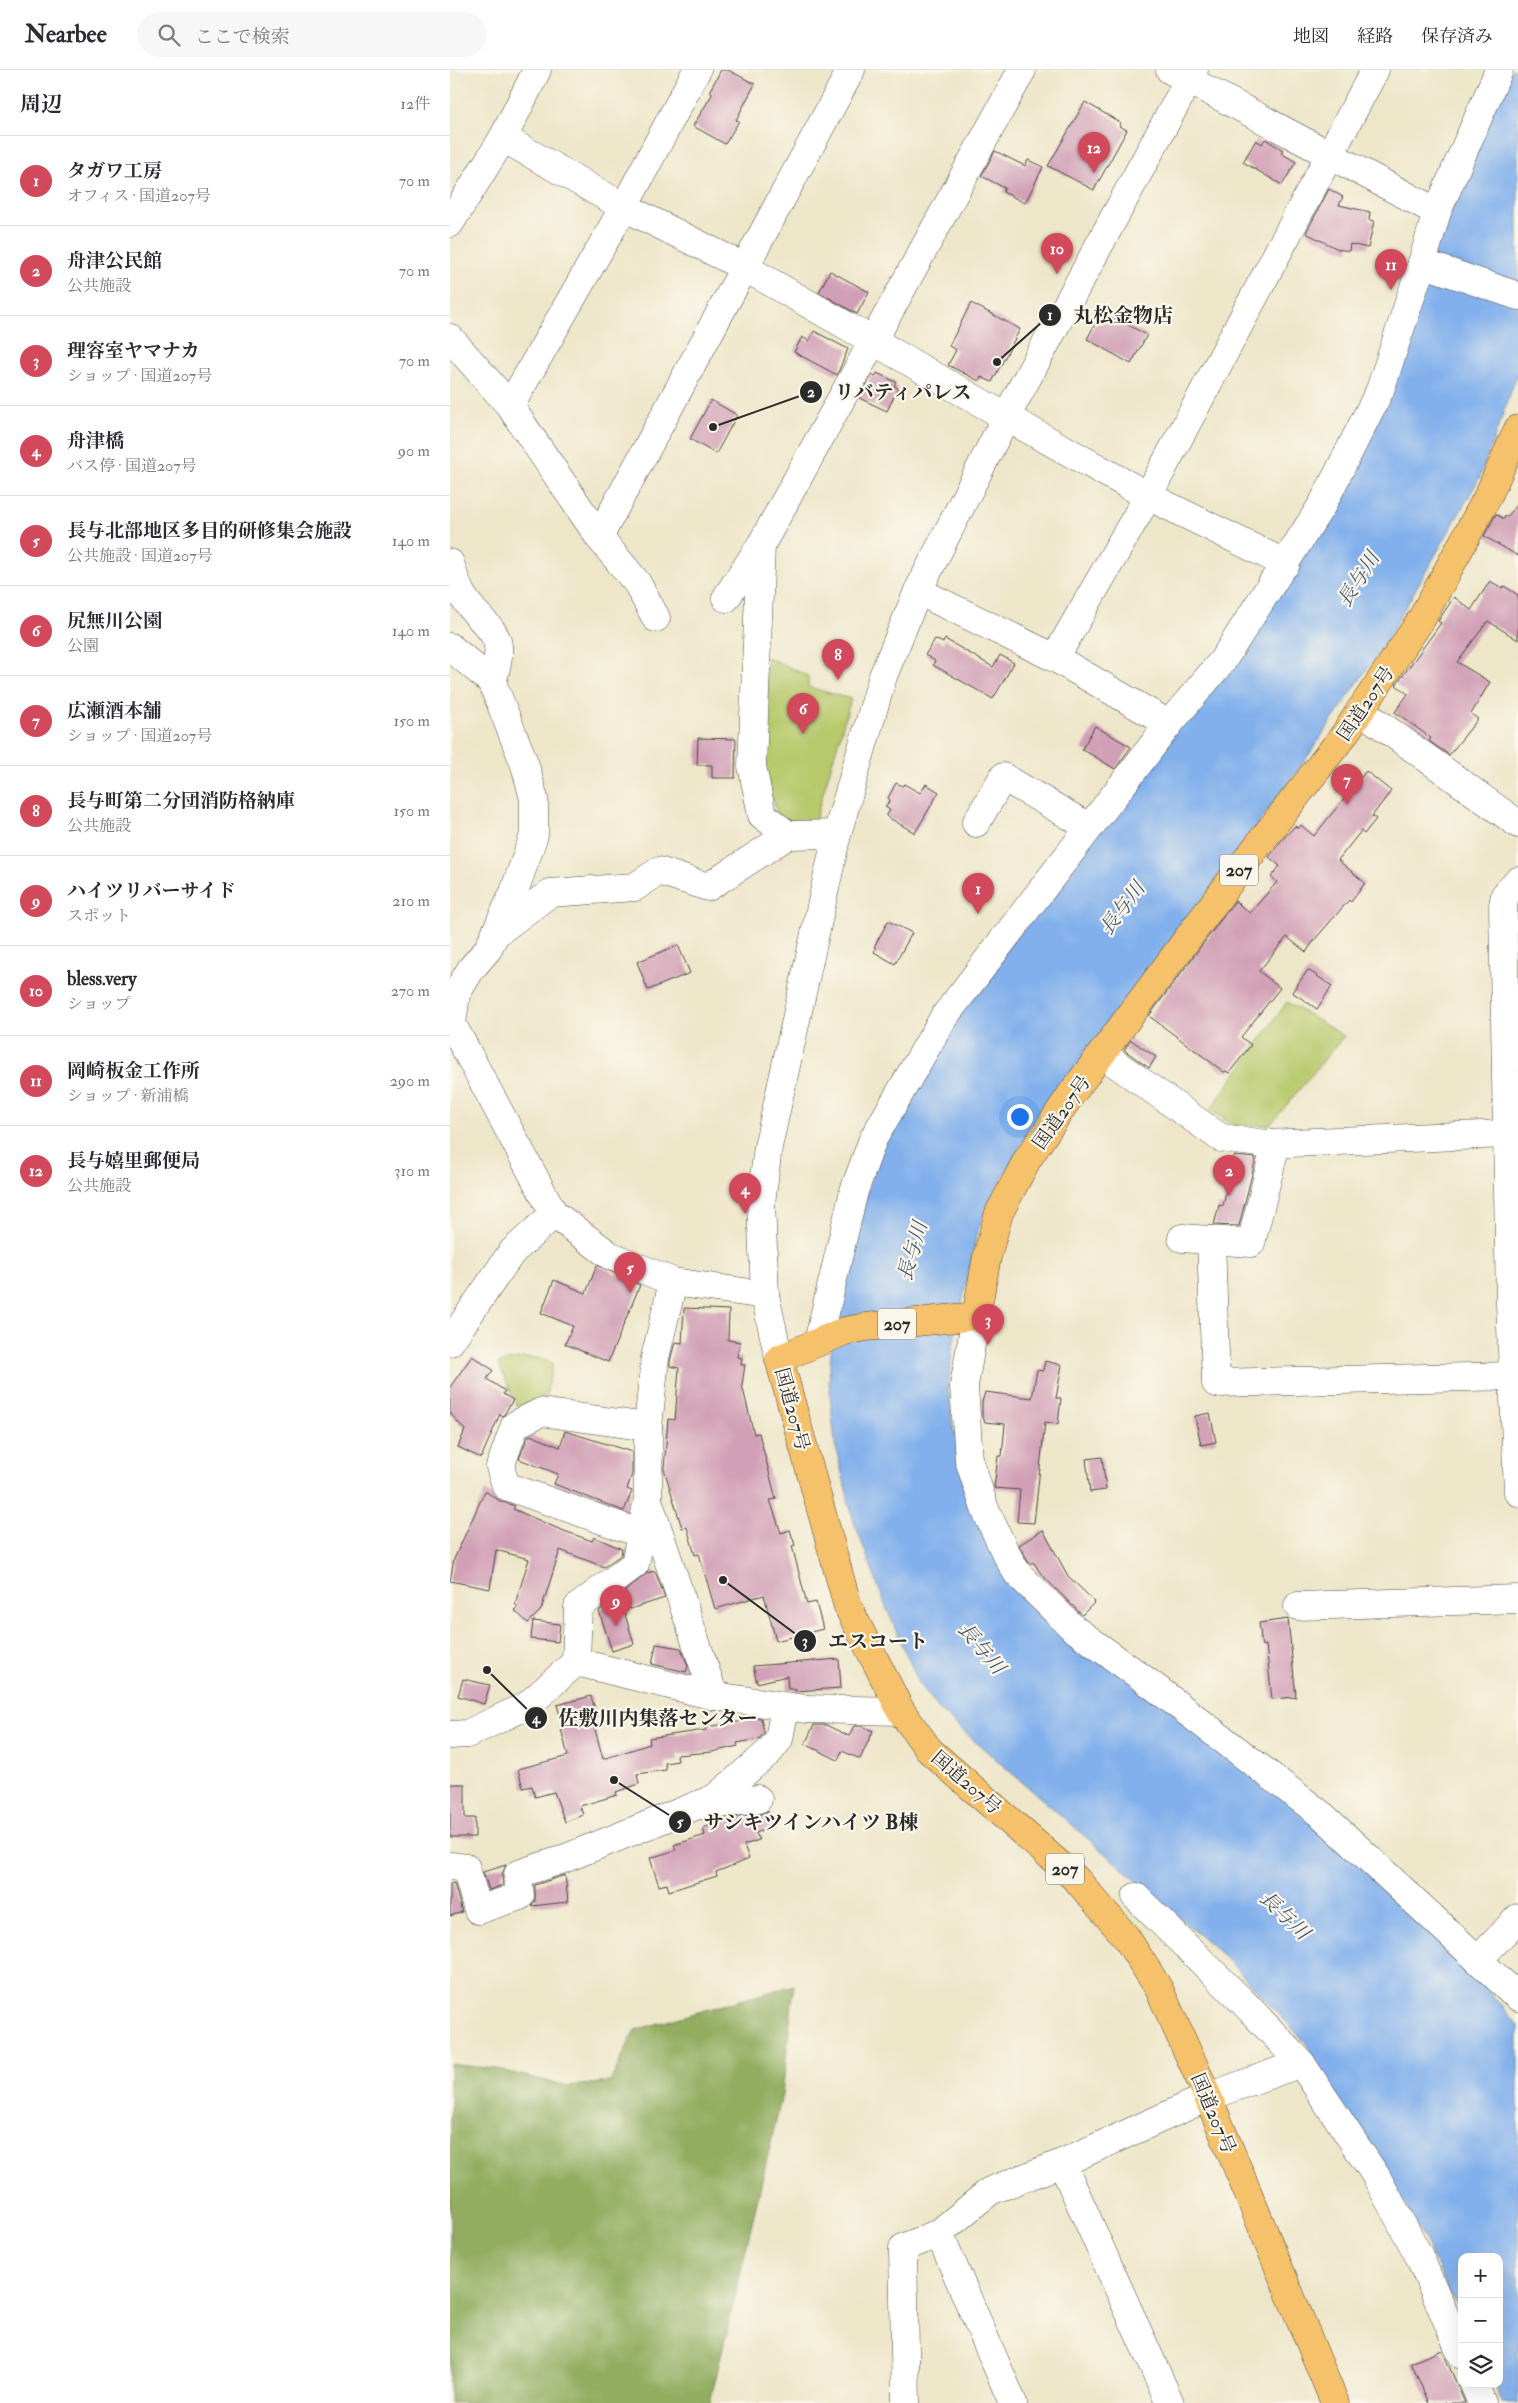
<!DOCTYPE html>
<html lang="ja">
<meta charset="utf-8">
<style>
:root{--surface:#fff;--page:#f7f7f7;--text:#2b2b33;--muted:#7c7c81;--line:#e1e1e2;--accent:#d1495b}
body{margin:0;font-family:"IM FELL Double Pica","Noto Serif JP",serif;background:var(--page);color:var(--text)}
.controls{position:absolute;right:15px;bottom:15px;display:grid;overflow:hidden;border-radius:10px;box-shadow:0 5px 20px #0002}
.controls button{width:45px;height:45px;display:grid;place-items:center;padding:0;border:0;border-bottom:1px solid var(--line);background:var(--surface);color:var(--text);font:25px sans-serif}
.you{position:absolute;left:569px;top:1046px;width:18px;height:18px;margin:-12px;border:4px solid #fff;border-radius:50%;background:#1a73e8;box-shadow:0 0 0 8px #1a73e833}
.badge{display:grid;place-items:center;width:32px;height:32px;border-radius:50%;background:var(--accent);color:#fff;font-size:16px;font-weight:700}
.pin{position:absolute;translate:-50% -41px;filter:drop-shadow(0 1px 2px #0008)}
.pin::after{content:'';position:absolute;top:26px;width:18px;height:15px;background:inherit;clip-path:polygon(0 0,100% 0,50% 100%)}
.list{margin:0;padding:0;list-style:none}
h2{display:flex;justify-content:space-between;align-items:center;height:65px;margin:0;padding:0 20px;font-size:21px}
h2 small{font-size:16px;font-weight:400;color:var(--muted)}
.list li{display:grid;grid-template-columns:32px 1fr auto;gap:15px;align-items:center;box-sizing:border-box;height:90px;padding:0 20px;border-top:1px solid var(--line)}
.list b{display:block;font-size:19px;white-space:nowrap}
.list p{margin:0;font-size:16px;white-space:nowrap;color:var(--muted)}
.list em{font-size:16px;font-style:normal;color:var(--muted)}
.icon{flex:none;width:28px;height:28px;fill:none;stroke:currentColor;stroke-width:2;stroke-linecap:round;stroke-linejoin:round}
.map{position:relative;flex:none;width:1068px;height:2333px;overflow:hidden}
header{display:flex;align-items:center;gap:30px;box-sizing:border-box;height:70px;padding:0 25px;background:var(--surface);border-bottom:1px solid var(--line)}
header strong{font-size:24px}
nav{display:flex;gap:28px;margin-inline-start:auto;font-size:18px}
.search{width:350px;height:45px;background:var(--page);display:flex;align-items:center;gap:12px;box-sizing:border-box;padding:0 18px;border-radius:28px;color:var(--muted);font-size:19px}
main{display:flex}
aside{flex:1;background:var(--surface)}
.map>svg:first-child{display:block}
.green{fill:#b8c96c;stroke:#727a4c}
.forest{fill:#92ad60;stroke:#5e6c46}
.water{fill:#82b0ec;stroke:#566e8c}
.building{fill:#d1a0b6}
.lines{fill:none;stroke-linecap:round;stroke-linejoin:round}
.minor-casing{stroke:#484743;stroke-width:29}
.highway-casing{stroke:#484743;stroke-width:29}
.minor{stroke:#fff;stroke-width:28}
.highway{stroke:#f5c16b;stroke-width:28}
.labels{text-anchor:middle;stroke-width:4.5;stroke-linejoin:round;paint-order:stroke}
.shield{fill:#fbf7ec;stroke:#696865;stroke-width:1}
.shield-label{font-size:18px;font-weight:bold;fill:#2b2b2b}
.street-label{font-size:19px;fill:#2b2b2b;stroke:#fbf7ec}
.water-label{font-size:20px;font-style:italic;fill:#495a6f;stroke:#fbf7ec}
.leader{fill:none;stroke:#2b2b2b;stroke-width:2}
.callout-dot{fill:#2b2b2b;stroke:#fbf7ec;stroke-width:2}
.mark-label{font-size:15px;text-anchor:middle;font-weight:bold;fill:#fff}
.callout-label{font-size:20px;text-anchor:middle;font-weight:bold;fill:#2b2b2b;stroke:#fbf7ec;stroke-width:4.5;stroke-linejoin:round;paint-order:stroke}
</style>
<header>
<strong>Nearbee</strong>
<div class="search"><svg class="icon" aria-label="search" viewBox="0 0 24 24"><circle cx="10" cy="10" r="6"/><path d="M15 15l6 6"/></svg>ここで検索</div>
<nav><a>地図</a><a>経路</a><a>保存済み</a></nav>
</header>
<main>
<aside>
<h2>周辺<small>12件</small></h2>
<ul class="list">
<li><span class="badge">1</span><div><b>タガワ工房</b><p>オフィス · 国道207号</p></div><em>70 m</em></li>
<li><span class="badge">2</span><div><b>舟津公民館</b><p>公共施設</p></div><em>70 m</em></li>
<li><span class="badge">3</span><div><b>理容室ヤマナカ</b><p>ショップ · 国道207号</p></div><em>70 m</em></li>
<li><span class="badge">4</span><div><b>舟津橋</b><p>バス停 · 国道207号</p></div><em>90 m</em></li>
<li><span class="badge">5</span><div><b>長与北部地区多目的研修集会施設</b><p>公共施設 · 国道207号</p></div><em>140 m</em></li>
<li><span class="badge">6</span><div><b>尻無川公園</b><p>公園</p></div><em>140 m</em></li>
<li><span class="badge">7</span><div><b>広瀬酒本舗</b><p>ショップ · 国道207号</p></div><em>150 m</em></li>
<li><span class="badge">8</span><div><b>長与町第二分団消防格納庫</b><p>公共施設</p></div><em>150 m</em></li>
<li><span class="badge">9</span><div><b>ハイツリバーサイド</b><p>スポット</p></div><em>210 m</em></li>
<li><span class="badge">10</span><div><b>bless.very</b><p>ショップ</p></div><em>270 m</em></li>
<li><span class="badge">11</span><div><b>岡崎板金工作所</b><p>ショップ · 新浦橋</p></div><em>290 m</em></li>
<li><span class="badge">12</span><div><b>長与嬉里郵便局</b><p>公共施設</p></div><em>310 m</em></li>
</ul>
</aside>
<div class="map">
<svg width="1068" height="2333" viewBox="0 0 1068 2333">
<rect width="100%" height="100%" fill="#fbf7ec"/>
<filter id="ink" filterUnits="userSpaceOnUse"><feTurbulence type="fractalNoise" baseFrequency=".02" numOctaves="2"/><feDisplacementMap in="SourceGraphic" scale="10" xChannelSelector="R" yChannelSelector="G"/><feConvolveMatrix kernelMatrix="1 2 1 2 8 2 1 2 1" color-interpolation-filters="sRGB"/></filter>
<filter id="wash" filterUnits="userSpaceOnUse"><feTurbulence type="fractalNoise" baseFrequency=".0096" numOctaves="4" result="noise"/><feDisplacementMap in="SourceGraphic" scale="20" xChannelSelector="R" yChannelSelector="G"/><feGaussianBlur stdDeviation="1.12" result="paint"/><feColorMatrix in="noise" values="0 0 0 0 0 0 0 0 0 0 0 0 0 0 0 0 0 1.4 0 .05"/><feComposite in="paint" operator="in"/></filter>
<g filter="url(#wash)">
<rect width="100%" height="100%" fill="#eee6c9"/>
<g class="green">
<path d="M 317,587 L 358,606 L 358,617 L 401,629 L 363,757 L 339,752 L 328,746 L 314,700 Z"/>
<path d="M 837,932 L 894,966 L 820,1055 L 784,1056 L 760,1040 Z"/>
<path d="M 73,1288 L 88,1288 L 103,1293 L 96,1327 L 68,1337 L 48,1293 Z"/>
</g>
<path class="forest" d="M 344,1915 L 332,2025 L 260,2333 L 0,2333 L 0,1994 L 46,1999 L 118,2016 L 160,2012 L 185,1960 Z"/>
<path class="water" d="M 1062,0 L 1068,0 L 1068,302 L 1030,407 L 936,571 L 856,689 L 569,1078 L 537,1135 L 526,1168 L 502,1280 L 498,1319 L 503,1358 L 560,1505 L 780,1678 L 970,1851 L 1034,1916 L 1068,1955 L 1068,2333 L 1053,2333 L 1044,2314 L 1049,2314 L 1049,2187 L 1012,2187 L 1012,2248 L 960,2141 L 906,2060 L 856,1973 L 775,1887 L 491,1642 L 468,1611 L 436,1537 L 403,1449 L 385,1374 L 379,1312 L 384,1239 L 432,1071 L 504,949 L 846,497 L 996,138 Z"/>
<g id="blocks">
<g class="building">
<path d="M 271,0 L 278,0 L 305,14 L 286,50 L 289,51 L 275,74 L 243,56 L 263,23 L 259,22 Z"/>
<path d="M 635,32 L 671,53 L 669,56 L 677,60 L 644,120 L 598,96 Z"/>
<path d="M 815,69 L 833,80 L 831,83 L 846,92 L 832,115 L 793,92 L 806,70 L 812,74 Z"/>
<path d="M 545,81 L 575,96 L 578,90 L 593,97 L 575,133 L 553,122 L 555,118 L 531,106 Z"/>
<path d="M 879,119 L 893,127 L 889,135 L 920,142 L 919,150 L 924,151 L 918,178 L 900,174 L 899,181 L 888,179 L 856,163 Z"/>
<path d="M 380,201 L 419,222 L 407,244 L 369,222 Z"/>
<path d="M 521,233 L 570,259 L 542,312 L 531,307 L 529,311 L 498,295 L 506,280 L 499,276 Z"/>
<path d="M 652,241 L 697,265 L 681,294 L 637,269 Z"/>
<path d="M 364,261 L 398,279 L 387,305 L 344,282 L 352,267 L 359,271 Z"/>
<path d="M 427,303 L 446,312 L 444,316 L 448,318 L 437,341 L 409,328 L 422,305 L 425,307 Z"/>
<path d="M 261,330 L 287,345 L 266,384 L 240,369 Z"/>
<path d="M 1068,434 L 1068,486 L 1034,466 L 1046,444 L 1054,449 L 1055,446 L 1057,447 Z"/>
<path d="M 1040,511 L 1052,518 L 1054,516 L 1068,525 L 1068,570 L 1038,551 L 1007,592 L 1040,612 L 1021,644 L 1028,649 L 999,685 L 979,671 L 981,668 L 945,642 L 958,624 L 946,615 L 991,553 L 988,551 L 1004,527 L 1021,540 Z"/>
<path d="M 485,569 L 493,573 L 495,569 L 543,597 L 550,585 L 564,593 L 543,629 L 483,595 L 485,591 L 475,585 Z"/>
<path d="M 645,656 L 681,677 L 665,699 L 632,679 Z"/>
<path d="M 248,668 L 286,669 L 285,708 L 262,708 L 262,695 L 247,695 Z"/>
<path d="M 916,701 L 941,721 L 922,746 L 926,749 L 914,764 L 911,761 L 888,790 L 915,813 L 901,832 L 899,830 L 866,868 L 856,882 L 837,867 L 809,901 L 830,918 L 791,967 L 801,975 L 779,1003 L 776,1001 L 774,1002 L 699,946 L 785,831 L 800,843 L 827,812 L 821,807 L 830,796 L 819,787 L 832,770 L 845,756 L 848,759 L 851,755 L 864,766 Z"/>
<path d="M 446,713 L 453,716 L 454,714 L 470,723 L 476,714 L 489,722 L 465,763 L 436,746 L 440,740 L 435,737 L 440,730 L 438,728 Z"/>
<path d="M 438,851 L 462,863 L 445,894 L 424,882 L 426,878 L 424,877 Z"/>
<path d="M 228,875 L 240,903 L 198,920 L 187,892 Z"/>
<path d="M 858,900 L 882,916 L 867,939 L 842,922 Z"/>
<path d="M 681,970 L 706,987 L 699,998 L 674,980 Z"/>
<path d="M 784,1086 L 806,1088 L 789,1156 L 764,1155 L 769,1135 L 773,1136 Z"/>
<path d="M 147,1195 L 190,1215 L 158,1292 L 115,1274 L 123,1256 L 91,1243 L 104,1210 L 136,1223 Z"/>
<path d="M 234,1238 L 279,1240 L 278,1270 L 290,1272 L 287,1287 L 292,1288 L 291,1295 L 295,1295 L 292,1315 L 304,1364 L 309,1363 L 326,1429 L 320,1430 L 331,1463 L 340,1460 L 345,1475 L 342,1476 L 357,1534 L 366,1532 L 373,1559 L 326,1571 L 314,1525 L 265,1539 L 249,1484 L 245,1485 L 237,1457 L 232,1458 L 214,1399 L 218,1349 L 225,1350 L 229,1298 L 220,1296 L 220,1291 L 225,1272 L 232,1273 Z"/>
<path d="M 22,1286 L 43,1300 L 37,1309 L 55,1321 L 53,1324 L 63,1330 L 53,1346 L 50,1344 L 31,1388 L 8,1377 L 15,1360 L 0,1343 L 0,1317 Z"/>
<path d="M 595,1291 L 612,1295 L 606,1328 L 611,1328 L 608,1354 L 595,1352 L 584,1453 L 567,1452 L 570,1420 L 544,1418 L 548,1386 L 552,1386 L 555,1354 L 535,1352 L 532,1345 L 532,1332 L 535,1322 L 582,1328 L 587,1300 L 593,1301 Z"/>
<path d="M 760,1343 L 766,1372 L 751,1375 L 745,1346 Z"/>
<path d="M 115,1361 L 182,1382 L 182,1404 L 177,1419 L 182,1421 L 174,1441 L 104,1414 L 108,1404 L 69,1389 L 78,1366 L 80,1365 L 110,1377 Z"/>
<path d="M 652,1387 L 656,1420 L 640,1422 L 636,1389 Z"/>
<path d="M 35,1421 L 50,1431 L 65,1436 L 63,1439 L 109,1459 L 142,1471 L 144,1467 L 172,1479 L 171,1485 L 154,1497 L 110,1480 L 91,1540 L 78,1553 L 64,1540 L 68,1537 L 65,1534 L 79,1489 L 46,1480 L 40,1519 L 0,1511 L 4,1489 Z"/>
<path d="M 593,1460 L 618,1506 L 645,1532 L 632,1545 L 591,1504 L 584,1493 L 579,1493 L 569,1475 Z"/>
<path d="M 205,1501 L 215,1528 L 180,1539 L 175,1521 L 197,1503 Z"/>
<path d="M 171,1531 L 184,1574 L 162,1581 L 149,1541 L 155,1536 Z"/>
<path d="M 838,1549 L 846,1627 L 822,1629 L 816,1575 L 812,1576 L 809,1553 Z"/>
<path d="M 83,1551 L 110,1554 L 108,1572 L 81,1569 Z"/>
<path d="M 206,1574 L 231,1578 L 238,1596 L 236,1602 L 202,1594 Z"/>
<path d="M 389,1589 L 391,1618 L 345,1621 L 345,1619 L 338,1619 L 337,1606 L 307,1613 L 303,1596 Z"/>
<path d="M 13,1609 L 40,1615 L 34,1634 L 8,1626 Z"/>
<path d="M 141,1626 L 147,1647 L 142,1648 L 153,1689 L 200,1674 L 199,1668 L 256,1660 L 256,1657 L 294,1651 L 293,1646 L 311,1648 L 314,1663 L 309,1669 L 287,1673 L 288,1676 L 262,1682 L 227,1685 L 228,1691 L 215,1693 L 216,1700 L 187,1704 L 189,1714 L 166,1722 L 167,1725 L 130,1736 L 133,1745 L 115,1752 L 104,1722 L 85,1727 L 82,1716 L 73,1718 L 68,1699 L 118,1686 L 110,1655 L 113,1655 L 107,1635 Z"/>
<path d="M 364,1655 L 376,1655 L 399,1666 L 404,1656 L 412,1656 L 423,1661 L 410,1689 L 392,1681 L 388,1690 L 355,1674 Z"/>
<path d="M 0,1714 L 15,1714 L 15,1748 L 25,1748 L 25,1767 L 0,1767 Z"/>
<path d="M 318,1741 L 324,1756 L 306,1763 L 309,1770 L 294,1775 L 299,1789 L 266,1802 L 267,1806 L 219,1821 L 217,1814 L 209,1816 L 200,1788 L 226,1780 L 224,1775 L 255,1765 L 253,1758 L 280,1748 L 310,1744 Z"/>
<path d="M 56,1795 L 52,1805 L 53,1815 L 39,1820 L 33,1802 Z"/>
<path d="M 115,1805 L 118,1832 L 81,1836 L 85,1831 L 85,1815 Z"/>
<path d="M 4,1813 L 12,1842 L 0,1846 L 0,1814 Z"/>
<path d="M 992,2280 L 1009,2319 L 1015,2333 L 979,2333 L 961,2293 Z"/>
</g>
</g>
</g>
<g filter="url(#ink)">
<use href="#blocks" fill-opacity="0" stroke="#484743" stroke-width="1"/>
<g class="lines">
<defs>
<g id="minor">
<path d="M 720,0 L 987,142"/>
<path d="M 53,68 L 174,137 L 294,197 L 556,347 L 698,426 L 836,494"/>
<path d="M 0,153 L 53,68 L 87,0"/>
<path d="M 972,193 L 1068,226"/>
<path d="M 0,268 L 60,336 L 149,467 L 187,513 L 206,548"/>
<path d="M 60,336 L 174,137 L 247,0"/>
<path d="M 149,467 L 401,0"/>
<path d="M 311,475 L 302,696 L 312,745 L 338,765 L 387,764"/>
<path d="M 0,493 C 3,502 6,514 11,523 C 34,563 61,556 42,612"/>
<path d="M 468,521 L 605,588 L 719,654"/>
<path d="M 276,528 L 311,475 L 572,0"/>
<path d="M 0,577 L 42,612 L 75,695 L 84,729 L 84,765 L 64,822 L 38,879 L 21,899 L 6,924 L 2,954 L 104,1144 L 159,1185 L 223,1212 L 315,1225"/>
<path d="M 605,588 L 698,426 L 925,0"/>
<path d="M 910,640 L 1068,754"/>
<path d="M 526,753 L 553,707 L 639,757"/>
<path d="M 1068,811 L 1055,825 L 1053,835 L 1060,1233 L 1068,1422"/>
<path d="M 48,862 L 100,823 L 185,817 L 209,801 L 258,817 L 338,765"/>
<path d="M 652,984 L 771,1068 L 816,1074 L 1056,1064"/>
<path d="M 732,1168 L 801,1173 L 826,1074"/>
<path d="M 761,1170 L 766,1313 L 1063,1306"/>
<path d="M 526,1246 L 514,1316 L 519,1390 L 535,1439 L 555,1482 L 567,1503 L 623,1558 L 702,1615 L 873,1746 L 1068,1927"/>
<path d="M 0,1272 L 62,1182 L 104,1144"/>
<path d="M 368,1272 L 404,1121 L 423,1069 L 494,947 L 719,654 L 773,590 L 872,435 L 930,320 L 972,193 L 987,142 L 1049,0"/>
<path d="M 329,1289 L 315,1225 L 311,1133 L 318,1077 L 387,764 L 433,606 L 468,521 L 556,347 L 744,0"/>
<path d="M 199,1433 L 264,1626"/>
<path d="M 192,1464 L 56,1416 L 50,1397 L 65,1355 L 91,1342 L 198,1357"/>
<path d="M 848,1536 L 1068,1529"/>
<path d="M 126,1592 L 264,1626 L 356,1639 L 451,1641"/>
<path d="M 0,1665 L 17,1664 L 78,1635 L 126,1592 L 128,1537 L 185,1494 L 198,1429 L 198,1357 L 205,1288 L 223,1212"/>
<path d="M 254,1736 L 308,1729"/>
<path d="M 0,1796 L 16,1798 L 28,1840 L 70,1826 L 68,1804 L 111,1790 L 265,1728 L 320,1681 L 329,1669 L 335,1637"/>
<path d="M 686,1827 L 794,1933 L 851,1993 L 926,2106 L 969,2186 L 1012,2285"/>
<path d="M 1029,1889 L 1068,1848"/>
<path d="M 612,2093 L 720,2333"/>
<path d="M 489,2163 L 563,2333"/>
<path d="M 1024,2314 L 1032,2333"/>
<path d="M 456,2333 L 453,2178 L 489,2163 L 540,2121 L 612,2093 L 758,2027 L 851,1993"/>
</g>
<path id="highway" d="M 885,2333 L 758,2027 L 709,1919 L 676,1867 L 626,1809 L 479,1680 L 451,1641 L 398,1537 L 329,1289 L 395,1261 L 416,1257 L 526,1246 L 537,1187 L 549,1143 L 577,1090 L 620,1026 L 791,797 L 894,665 L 972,548 L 1038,426 L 1068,359"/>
</defs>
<use href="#minor" class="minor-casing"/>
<use href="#highway" class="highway-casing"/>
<use href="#minor" class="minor"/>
<use href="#highway" class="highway"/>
</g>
</g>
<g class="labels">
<g class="shield">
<rect x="770" y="784.5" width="38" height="31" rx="4"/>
<rect x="428" y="1238.5" width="38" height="31" rx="4"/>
<rect x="596" y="1783.5" width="38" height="31" rx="4"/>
</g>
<g class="shield-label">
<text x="789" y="806">207</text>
<text x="447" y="1260">207</text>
<text x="615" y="1805">207</text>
</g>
<g class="street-label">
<text transform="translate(915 633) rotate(-56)" y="7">国道207号</text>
<text transform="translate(611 1042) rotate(-55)" y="7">国道207号</text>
<text transform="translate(343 1339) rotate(75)" y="7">国道207号</text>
<text transform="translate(517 1712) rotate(41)" y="7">国道207号</text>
<text transform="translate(764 2043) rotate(67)" y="7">国道207号</text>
</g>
<g class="water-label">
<text transform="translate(908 509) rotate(-58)" y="7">長与川</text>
<text transform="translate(672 838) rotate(-53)" y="7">長与川</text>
<text transform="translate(462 1181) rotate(-74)" y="7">長与川</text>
<text transform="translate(532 1578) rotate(50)" y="7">長与川</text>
<text transform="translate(835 1845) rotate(44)" y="7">長与川</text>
</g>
</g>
<path class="leader" d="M547 292L600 245M263 357L361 322M273 1510L355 1571M37 1600L86 1648M164 1710L230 1752"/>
<g class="callout-dot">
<circle cx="547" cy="292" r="5"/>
<circle cx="263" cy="357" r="5"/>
<circle cx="273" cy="1510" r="5"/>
<circle cx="37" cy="1600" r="5"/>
<circle cx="164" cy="1710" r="5"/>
<circle cx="600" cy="245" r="12"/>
<circle cx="361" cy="322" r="12"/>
<circle cx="355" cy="1571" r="12"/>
<circle cx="86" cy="1648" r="12"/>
<circle cx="230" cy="1752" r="12"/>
</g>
<g class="mark-label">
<text x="600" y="250">1</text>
<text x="361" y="327">2</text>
<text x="355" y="1576">3</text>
<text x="86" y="1653">4</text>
<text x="230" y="1757">5</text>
</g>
<g class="callout-label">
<text x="673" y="252">丸松金物店</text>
<text x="453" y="329">リバティパレス</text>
<text x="428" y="1578">エスコート</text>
<text x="208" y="1655">佐敷川内集落センター</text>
<text x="361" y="1759">サシキツインハイツ B棟</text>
</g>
</svg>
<div class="controls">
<button>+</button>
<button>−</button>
<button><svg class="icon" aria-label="layers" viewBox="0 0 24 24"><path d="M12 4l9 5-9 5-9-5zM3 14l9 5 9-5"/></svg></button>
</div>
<div class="you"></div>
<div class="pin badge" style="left:528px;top:844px">1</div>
<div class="pin badge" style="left:779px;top:1126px">2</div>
<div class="pin badge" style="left:538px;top:1275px">3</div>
<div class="pin badge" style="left:295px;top:1144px">4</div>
<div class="pin badge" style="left:180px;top:1223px">5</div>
<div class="pin badge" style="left:353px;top:664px">6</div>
<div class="pin badge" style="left:897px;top:735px">7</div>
<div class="pin badge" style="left:388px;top:610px">8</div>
<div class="pin badge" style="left:166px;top:1556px">9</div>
<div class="pin badge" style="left:607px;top:204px">10</div>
<div class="pin badge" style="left:941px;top:220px">11</div>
<div class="pin badge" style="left:644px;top:103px">12</div>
</div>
</main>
